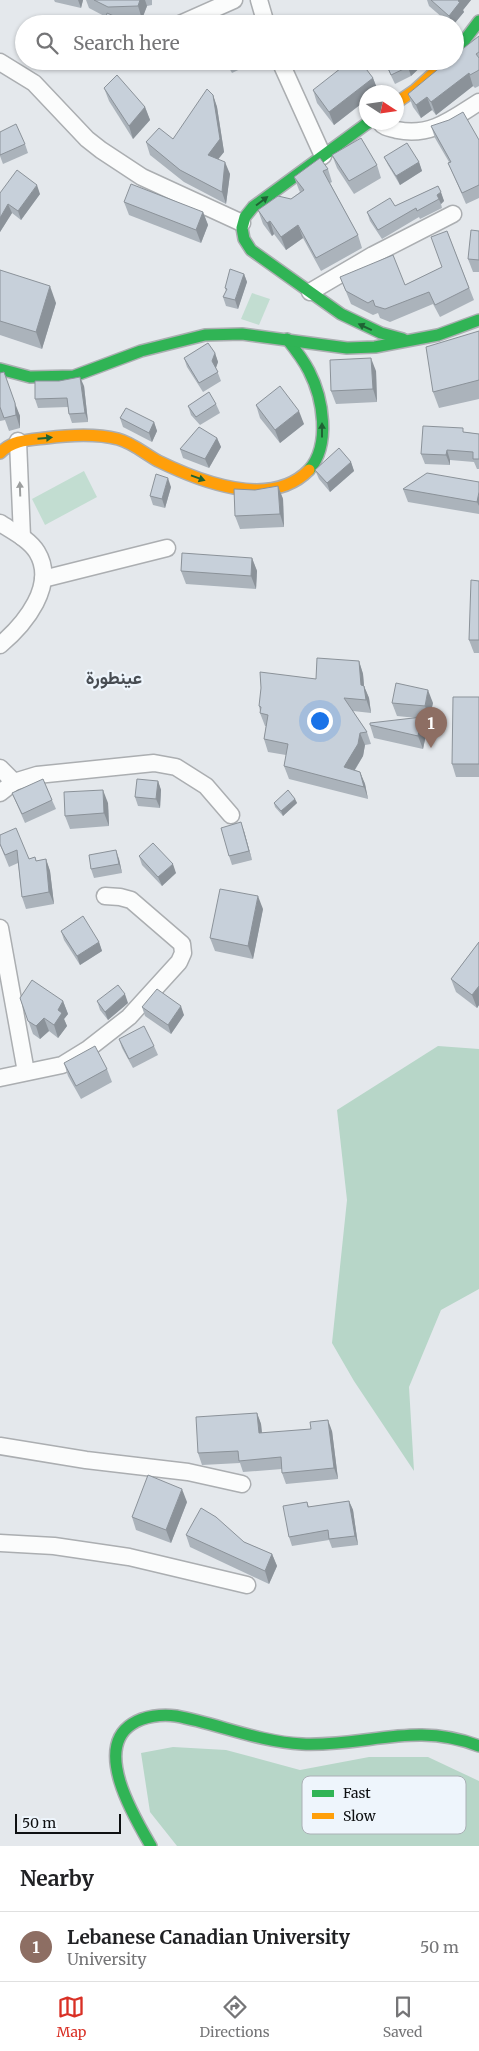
<!DOCTYPE html>
<meta charset="utf-8">
<style>
:root{--surface:#fff;--page:#f2f2f2;--text:#202124;--muted:#757577;--line:#e0e0e0;--accent:#d93025}
body{margin:0;font-family:Merriweather,Vazirmatn,serif;background:var(--page);color:var(--text)}
.compass{position:absolute;left:359px;top:85px;width:45px;height:45px;border-radius:50%;background:var(--surface);box-shadow:0 1px 4px #0004;rotate:102deg}
.scale{position:absolute;left:15px;bottom:12px;width:106px;box-sizing:border-box;padding-left:5px;border:2px solid #0e1012;border-top:0;font-size:14px;line-height:18px;white-space:nowrap;color:#0e1012;-webkit-text-stroke:4px #eef5fc;paint-order:stroke}
.you{position:absolute;left:319px;top:720px;width:18px;height:18px;margin:-12px;border:4px solid #fff;border-radius:50%;background:#1a73e8;box-shadow:0 0 0 8px #1a73e833}
.badge{display:grid;place-items:center;width:32px;height:32px;border-radius:50%;background:var(--accent);color:#fff;font-size:16px;font-weight:700}
.pin{position:absolute;translate:-50% -41px;filter:drop-shadow(0 1px 2px #0008)}
.pin::after{content:'';position:absolute;top:26px;width:18px;height:15px;background:inherit;clip-path:polygon(0 0,100% 0,50% 100%)}
.list{margin:0;padding:0;list-style:none}
h2{display:flex;justify-content:space-between;align-items:center;height:65px;margin:0;padding:0 20px;font-size:21px}
h2 small{font-size:16px;font-weight:400;color:var(--muted)}
.list li{display:grid;grid-template-columns:32px 1fr auto;gap:15px;align-items:center;box-sizing:border-box;height:70px;padding:0 20px;border-top:1px solid var(--line)}
.list b{display:block;font-size:19px;white-space:nowrap}
.list p{margin:0;font-size:16px;white-space:nowrap;color:var(--muted)}
.list em{font-size:16px;font-style:normal;color:var(--muted)}
.icon{flex:none;width:28px;height:28px;fill:none;stroke:currentColor;stroke-width:2;stroke-linecap:round;stroke-linejoin:round}
.map{position:relative;flex:none;width:479px;height:1846px;overflow:hidden}
.search{position:absolute;background:var(--surface);box-shadow:0 1px 4px #0004;left:15px;right:15px;top:15px;height:55px;display:flex;align-items:center;gap:12px;box-sizing:border-box;padding:0 18px;border-radius:28px;color:var(--muted);font-size:19px}
.sheet{height:135px;background:var(--surface)}
nav{display:flex;justify-content:space-around;align-items:center;box-sizing:border-box;height:70px;border-top:1px solid var(--line);background:var(--surface);font-size:14px;color:var(--muted)}
nav a{display:grid;justify-items:center;gap:2px}
nav .on{color:var(--accent)}
.map>svg:first-child{display:block}
.green{fill:#c2ddd1}
.forest{fill:#b7d6c8}
.lines{fill:none;stroke-linecap:round;stroke-linejoin:round}
.street-casing{stroke:#abaeb1;stroke-width:19}
.fast-casing{stroke:#abaeb1;stroke-width:14}
.slow-casing{stroke:#abaeb1;stroke-width:14}
.street{stroke:#fbfcfc;stroke-width:16}
.fast{stroke:#30b455;stroke-width:11}
.slow{stroke:#ff9f0a;stroke-width:11}
.wall{fill:#abb3bb}
.shaded-wall{fill:#8b9299}
.building{fill:#c7d0da;stroke:#8b9299}
.oneway{fill:#1f6234}
.oneway2{fill:#9c9e9e}
.labels{text-anchor:middle;stroke-width:4.5;stroke-linejoin:round;paint-order:stroke}
.quarter-label{font-size:18px;font-weight:bold;fill:#474c52;stroke:#eef5fc}
.key{fill:#eef5fc;stroke:#abb0b6;stroke-width:1}
.key-label{font-size:14px;fill:#0e1012}
</style>
<div class="map">
<svg width="479" height="1846" viewBox="0 0 479 1846">
<rect width="100%" height="100%" fill="#e4e8ec"/>
<g class="green">
<path d="M 252,293 L 270,299 L 259,325 L 241,319 Z"/>
<path d="M 84,471 L 97,497 L 45,525 L 32,499 Z"/>
</g>
<g class="forest">
<path d="M 438,1046 L 479,1049 L 479,1289 L 441,1310 L 409,1387 L 414,1471 L 354,1381 L 332,1343 L 347,1200 L 337,1110 Z"/>
<path d="M 173,1747 L 226,1750 L 300,1770 L 369,1757 L 428,1757 L 479,1781 L 479,1846 L 177,1846 L 150,1812 L 141,1753 Z"/>
</g>
<g class="lines">
<defs>
<g id="street">
<path d="M 259,0 L 266,24"/>
<path d="M 180,24 L 234,0"/>
<path d="M 280,61 L 323,156"/>
<path d="M 0,62 L 34,83 L 87,139 L 101,150 L 142,177 L 242,223"/>
<path d="M 380,122 C 384,128 391,128 397,130 C 431,137 452,119 479,102"/>
<path d="M 310,292 L 373,255 L 453,214"/>
<path d="M 18,441 L 22,537"/>
<path d="M 0,523 C 12,531 29,539 37,552 C 57,585 25,624 0,645"/>
<path d="M 43,579 L 167,548"/>
<path d="M 0,768 L 14,782"/>
<path d="M 0,793 L 14,782 L 37,775 L 154,763 L 176,767 L 206,786 L 231,815"/>
<path d="M 0,928 L 26,1072"/>
<path d="M 0,1078 L 62,1065 L 88,1049 L 129,1017 L 179,962 L 183,953 L 182,944 L 131,900 L 120,897 L 105,896"/>
<path d="M 0,1446 L 86,1460 L 188,1472 L 242,1484"/>
<path d="M 0,1543 L 54,1546 L 129,1557 L 247,1585"/>
</g>
<g id="fast">
<path d="M 455,53 L 479,21"/>
<path d="M 369,122 L 253,207 L 245,217 L 242,228 L 244,239 L 251,250 L 341,314 L 381,333 L 403,339"/>
<path d="M 287,339 C 295,349 303,359 309,371 C 323,398 331,445 309,470"/>
<path d="M 0,369 L 30,377 L 74,376 L 141,351 L 205,335 L 242,334 L 347,348 L 375,347 L 438,335 L 479,320"/>
<path d="M 151,1846 C 134,1817 93,1749 132,1724 C 144,1716 162,1714 176,1716 C 219,1724 259,1742 302,1744 C 367,1747 414,1721 479,1746"/>
</g>
<g id="slow">
<path d="M 396,103 L 415,90 L 447,61"/>
<path d="M 0,453 C 13,440 28,440 46,438 C 69,435 94,433 118,439 C 133,443 145,454 158,461 C 199,481 270,510 309,470"/>
</g>
</defs>
<use href="#street" class="street-casing"/>
<use href="#fast" class="fast-casing"/>
<use href="#slow" class="slow-casing"/>
<use href="#street" class="street"/>
<use href="#fast" class="fast"/>
<use href="#slow" class="slow"/>
</g>
<g class="wall">
<path d="M 54,0 L 83,0 L 81,8 L 55,2 Z"/>
<path d="M 86,0 L 152,0 L 152,5 L 147,6 L 142,19 L 122,19 L 106,17 L 89,8 Z"/>
<path d="M 427,0 L 471,0 L 463,10 L 464,12 L 454,24 L 450,24 L 429,6 Z"/>
<path d="M 479,36 L 479,86 L 475,88 L 473,86 L 436,115 L 432,110 L 421,118 L 413,107 L 408,94 Z"/>
<path d="M 122,61 L 139,61 L 134,70 Z"/>
<path d="M 225,61 L 257,61 L 232,73 Z"/>
<path d="M 384,61 L 427,61 L 411,76 L 395,84 Z"/>
<path d="M 373,78 L 378,91 L 334,125 L 317,103 L 313,90 Z"/>
<path d="M 104,88 L 145,107 L 150,120 L 133,139 L 109,101 Z"/>
<path d="M 213,95 L 217,107 L 224,152 L 218,159 L 230,174 L 226,204 L 184,182 L 150,155 L 146,142 L 173,139 Z"/>
<path d="M 431,126 L 479,140 L 479,198 L 466,204 L 453,174 L 448,163 L 449,162 L 435,138 Z"/>
<path d="M 0,132 L 25,144 L 28,153 L 3,164 L 0,156 Z"/>
<path d="M 332,155 L 377,165 L 381,178 L 354,194 L 337,168 Z"/>
<path d="M 384,157 L 419,162 L 422,171 L 400,185 L 388,165 Z"/>
<path d="M 328,169 L 332,182 L 330,183 L 358,235 L 362,248 L 321,271 L 303,238 L 286,250 L 274,234 L 272,236 L 263,224 L 258,210 L 291,199 L 300,192 L 299,190 L 294,177 Z"/>
<path d="M 438,186 L 444,201 L 441,204 L 442,208 L 420,219 L 419,217 L 382,239 L 370,221 L 367,212 L 395,206 Z"/>
<path d="M 0,193 L 40,194 L 21,220 L 12,213 L 0,232 Z"/>
<path d="M 124,202 L 203,212 L 208,225 L 201,243 L 129,215 Z"/>
<path d="M 447,231 L 474,300 L 440,317 L 433,304 L 390,322 L 380,318 L 378,313 L 373,315 L 351,304 L 340,277 L 405,285 L 442,267 Z"/>
<path d="M 479,231 L 479,272 L 473,272 L 468,259 Z"/>
<path d="M 0,270 L 56,303 L 42,349 L 0,335 Z"/>
<path d="M 244,274 L 247,282 L 238,309 L 226,306 L 223,297 L 226,291 L 225,288 Z"/>
<path d="M 479,331 L 479,399 L 439,408 L 433,392 Z"/>
<path d="M 215,353 L 218,362 L 216,368 L 221,381 L 203,392 L 187,367 L 184,358 Z"/>
<path d="M 376,371 L 377,402 L 336,404 L 331,391 Z"/>
<path d="M 0,373 L 20,416 L 20,428 L 9,431 L 5,420 L 0,421 Z"/>
<path d="M 84,386 L 88,422 L 72,423 L 69,414 L 68,407 L 38,408 L 35,399 Z"/>
<path d="M 216,404 L 220,413 L 200,425 L 191,415 L 188,406 Z"/>
<path d="M 256,405 L 304,424 L 280,443 L 260,418 Z"/>
<path d="M 120,418 L 154,422 L 157,431 L 152,442 L 123,427 Z"/>
<path d="M 465,432 L 479,434 L 479,469 L 477,469 L 474,462 L 450,460 L 450,465 L 425,464 L 421,454 Z"/>
<path d="M 217,438 L 221,447 L 209,468 L 183,458 L 180,449 Z"/>
<path d="M 351,462 L 354,471 L 330,492 L 319,479 L 315,470 Z"/>
<path d="M 479,482 L 479,514 L 408,502 L 403,489 Z"/>
<path d="M 278,486 L 283,499 L 284,527 L 240,529 L 235,516 L 255,490 Z"/>
<path d="M 171,487 L 165,508 L 153,505 L 150,496 Z"/>
<path d="M 252,558 L 257,571 L 256,589 L 186,584 L 181,571 Z"/>
<path d="M 479,581 L 479,653 L 474,653 L 469,640 Z"/>
<path d="M 359,661 L 363,674 L 364,686 L 369,698 L 371,713 L 353,711 L 367,732 L 371,744 L 365,745 L 363,756 L 355,770 L 360,772 L 365,784 L 368,799 L 289,779 L 284,766 L 286,755 L 268,752 L 264,739 L 266,726 L 265,726 L 260,713 L 260,711 L 259,706 L 316,679 Z"/>
<path d="M 479,697 L 479,777 L 456,777 L 452,764 Z"/>
<path d="M 392,703 L 433,703 L 429,719 L 423,718 L 427,730 L 423,749 L 374,738 L 370,725 L 417,718 L 397,716 Z"/>
<path d="M 158,781 L 161,790 L 160,808 L 138,806 L 135,797 Z"/>
<path d="M 12,793 L 52,800 L 56,809 L 25,823 Z"/>
<path d="M 295,799 L 297,803 L 283,816 L 275,807 L 274,803 Z"/>
<path d="M 108,803 L 109,826 L 70,829 L 65,816 Z"/>
<path d="M 244,831 L 252,860 L 232,865 L 229,856 Z"/>
<path d="M 0,835 L 29,859 L 35,857 L 36,861 L 46,859 L 50,871 L 54,904 L 26,909 L 22,897 L 18,863 L 9,867 L 0,845 Z"/>
<path d="M 139,856 L 176,873 L 162,886 L 142,865 Z"/>
<path d="M 119,859 L 122,873 L 94,878 L 91,869 Z"/>
<path d="M 263,909 L 253,959 L 215,951 L 210,938 Z"/>
<path d="M 61,931 L 99,942 L 102,951 L 80,965 L 64,940 Z"/>
<path d="M 479,942 L 479,1005 L 477,1008 L 456,992 L 451,979 Z"/>
<path d="M 20,998 L 63,1001 L 68,1014 L 64,1019 L 67,1026 L 58,1038 L 49,1031 L 40,1039 L 33,1034 Z"/>
<path d="M 97,1001 L 128,1003 L 108,1020 L 100,1010 Z"/>
<path d="M 142,1007 L 184,1015 L 171,1034 L 145,1016 Z"/>
<path d="M 119,1039 L 154,1046 L 158,1055 L 133,1068 L 122,1048 Z"/>
<path d="M 64,1063 L 107,1069 L 112,1082 L 81,1099 L 68,1076 Z"/>
<path d="M 257,1413 L 261,1424 L 262,1433 L 332,1431 L 338,1479 L 286,1484 L 282,1473 L 282,1469 L 243,1472 L 240,1463 L 202,1465 L 198,1453 Z"/>
<path d="M 349,1501 L 353,1510 L 358,1545 L 332,1548 L 329,1540 L 292,1546 L 289,1537 L 307,1502 L 309,1507 Z"/>
<path d="M 187,1502 L 171,1543 L 136,1530 L 132,1517 Z"/>
<path d="M 186,1535 L 244,1542 L 272,1554 L 277,1566 L 269,1584 L 190,1547 Z"/>
</g>
<g class="shaded-wall">
<path d="M 78,0 L 83,0 L 81,8 Z"/>
<path d="M 140,0 L 145,0 L 147,6 L 142,19 L 138,6 Z"/>
<path d="M 459,0 L 471,0 L 463,10 L 464,12 L 454,24 L 452,24 L 449,16 Z"/>
<path d="M 131,61 L 139,61 L 134,70 Z"/>
<path d="M 414,61 L 427,61 L 411,76 L 408,67 Z"/>
<path d="M 469,73 L 473,86 L 436,115 L 431,102 Z"/>
<path d="M 373,78 L 378,91 L 376,92 L 366,92 L 366,100 L 334,125 L 329,112 Z"/>
<path d="M 213,95 L 217,107 L 224,152 L 212,167 L 208,155 Z"/>
<path d="M 427,97 L 432,110 L 421,118 L 416,105 Z"/>
<path d="M 145,107 L 150,120 L 133,139 L 129,126 Z"/>
<path d="M 225,162 L 230,174 L 226,204 L 222,192 Z"/>
<path d="M 419,162 L 422,171 L 400,185 L 396,176 Z"/>
<path d="M 37,185 L 40,194 L 21,220 L 18,211 Z"/>
<path d="M 441,192 L 444,201 L 441,204 L 437,195 Z"/>
<path d="M 8,204 L 12,213 L 0,232 L 0,218 Z"/>
<path d="M 203,212 L 208,225 L 201,243 L 196,230 Z"/>
<path d="M 270,221 L 274,234 L 272,236 L 267,223 Z"/>
<path d="M 298,225 L 303,238 L 286,250 L 281,237 Z"/>
<path d="M 244,274 L 247,282 L 238,309 L 235,300 Z"/>
<path d="M 50,286 L 56,303 L 42,349 L 36,332 Z"/>
<path d="M 215,353 L 218,362 L 215,370 L 212,361 Z"/>
<path d="M 371,358 L 376,371 L 377,402 L 373,389 Z"/>
<path d="M 80,377 L 84,386 L 88,422 L 85,413 Z"/>
<path d="M 15,403 L 20,416 L 20,428 L 16,415 Z"/>
<path d="M 299,411 L 304,424 L 280,443 L 275,430 Z"/>
<path d="M 154,422 L 157,431 L 152,442 L 149,433 Z"/>
<path d="M 217,438 L 221,447 L 209,468 L 205,459 Z"/>
<path d="M 447,450 L 450,460 L 450,465 L 446,455 Z"/>
<path d="M 351,462 L 354,471 L 330,492 L 327,483 Z"/>
<path d="M 168,478 L 171,487 L 165,508 L 162,499 Z"/>
<path d="M 278,486 L 283,499 L 284,527 L 280,514 Z"/>
<path d="M 479,492 L 479,506 L 477,502 Z"/>
<path d="M 252,558 L 257,571 L 256,589 L 251,576 Z"/>
<path d="M 359,661 L 363,674 L 364,686 L 369,698 L 371,713 L 361,685 Z"/>
<path d="M 428,690 L 433,703 L 429,719 L 425,706 Z"/>
<path d="M 422,717 L 427,730 L 423,749 L 418,736 Z"/>
<path d="M 360,733 L 365,745 L 363,756 L 349,779 L 344,767 Z"/>
<path d="M 360,772 L 365,784 L 368,799 L 364,787 Z"/>
<path d="M 158,781 L 161,790 L 160,808 L 156,799 Z"/>
<path d="M 103,790 L 108,803 L 109,826 L 104,813 Z"/>
<path d="M 295,799 L 297,803 L 283,816 L 281,811 Z"/>
<path d="M 241,822 L 244,831 L 252,860 L 249,851 Z"/>
<path d="M 116,850 L 119,859 L 122,873 L 119,864 Z"/>
<path d="M 46,859 L 50,871 L 54,904 L 49,892 Z"/>
<path d="M 173,864 L 176,873 L 162,886 L 158,877 Z"/>
<path d="M 258,896 L 263,909 L 253,959 L 248,946 Z"/>
<path d="M 99,942 L 102,951 L 80,965 L 77,956 Z"/>
<path d="M 479,986 L 479,1005 L 477,1008 L 472,995 Z"/>
<path d="M 125,994 L 128,1003 L 108,1020 L 105,1012 Z"/>
<path d="M 63,1001 L 68,1014 L 64,1019 L 67,1026 L 58,1038 L 54,1025 L 58,1010 Z"/>
<path d="M 181,1006 L 184,1015 L 171,1034 L 168,1025 Z"/>
<path d="M 44,1018 L 49,1031 L 40,1039 L 36,1026 Z"/>
<path d="M 257,1413 L 261,1424 L 263,1444 L 259,1433 Z"/>
<path d="M 328,1420 L 332,1431 L 338,1479 L 334,1468 Z"/>
<path d="M 182,1489 L 187,1502 L 171,1543 L 166,1530 Z"/>
<path d="M 349,1501 L 353,1510 L 358,1545 L 355,1536 Z"/>
<path d="M 272,1554 L 277,1566 L 269,1584 L 265,1571 Z"/>
</g>
<g class="building">
<path d="M 94,0 L 140,0 L 138,6 L 108,7 Z"/>
<path d="M 431,0 L 459,0 L 458,1 L 460,2 L 449,16 Z"/>
<path d="M 107,13 L 132,24 L 104,24 Z"/>
<path d="M 244,20 L 247,24 L 237,24 Z"/>
<path d="M 479,36 L 479,52 L 476,54 L 479,58 L 479,70 L 470,75 L 469,73 L 431,102 L 427,97 L 416,105 L 408,94 L 448,61 L 455,61 L 455,55 Z"/>
<path d="M 350,61 L 360,61 L 373,78 L 329,112 L 313,90 Z"/>
<path d="M 385,61 L 414,61 L 408,67 L 391,75 Z"/>
<path d="M 117,75 L 145,107 L 129,126 L 104,88 Z"/>
<path d="M 207,89 L 213,95 L 220,139 L 208,155 L 225,162 L 222,192 L 180,170 L 146,142 L 159,128 L 173,139 Z"/>
<path d="M 463,112 L 479,140 L 479,185 L 462,193 L 448,163 L 451,162 L 431,126 L 449,120 Z"/>
<path d="M 16,124 L 25,144 L 0,155 L 0,132 Z"/>
<path d="M 361,138 L 377,165 L 349,181 L 332,155 Z"/>
<path d="M 407,143 L 419,162 L 396,176 L 384,157 Z"/>
<path d="M 320,158 L 328,169 L 323,171 L 358,235 L 316,258 L 298,225 L 281,237 L 270,221 L 267,223 L 258,210 L 278,196 L 291,199 L 304,190 L 294,177 Z"/>
<path d="M 17,170 L 37,185 L 18,211 L 8,204 L 0,218 L 0,193 Z"/>
<path d="M 131,184 L 203,212 L 196,230 L 124,202 Z"/>
<path d="M 438,186 L 441,192 L 437,195 L 439,199 L 417,211 L 416,208 L 378,230 L 367,212 L 390,198 L 395,206 Z"/>
<path d="M 471,230 L 479,231 L 479,260 L 468,259 Z"/>
<path d="M 447,231 L 469,288 L 435,305 L 429,292 L 385,309 L 375,306 L 373,300 L 368,303 L 346,291 L 340,277 L 393,255 L 405,285 L 442,267 L 431,237 Z"/>
<path d="M 230,269 L 244,274 L 235,300 L 223,297 L 227,289 L 225,288 Z"/>
<path d="M 0,270 L 50,286 L 36,332 L 0,321 Z"/>
<path d="M 479,331 L 479,380 L 433,392 L 426,347 Z"/>
<path d="M 208,343 L 215,353 L 212,361 L 218,372 L 199,383 L 184,358 Z"/>
<path d="M 371,358 L 373,389 L 331,391 L 330,360 Z"/>
<path d="M 4,372 L 15,403 L 16,415 L 4,418 L 0,407 L 0,373 Z"/>
<path d="M 80,377 L 85,413 L 69,414 L 67,398 L 35,399 L 35,381 L 59,381 Z"/>
<path d="M 280,386 L 299,411 L 275,430 L 256,405 Z"/>
<path d="M 209,392 L 216,404 L 196,417 L 188,406 Z"/>
<path d="M 126,408 L 154,422 L 149,433 L 120,418 Z"/>
<path d="M 423,426 L 463,428 L 463,432 L 479,434 L 479,459 L 473,459 L 473,452 L 447,450 L 446,455 L 421,454 Z"/>
<path d="M 199,427 L 217,438 L 205,459 L 180,449 Z"/>
<path d="M 339,448 L 351,462 L 327,483 L 315,470 Z"/>
<path d="M 427,473 L 479,482 L 479,492 L 477,502 L 403,489 Z"/>
<path d="M 156,474 L 168,478 L 162,499 L 150,496 Z"/>
<path d="M 278,486 L 280,514 L 235,516 L 234,489 L 255,490 Z"/>
<path d="M 182,553 L 252,558 L 251,576 L 181,571 Z"/>
<path d="M 471,580 L 479,581 L 479,640 L 469,640 Z"/>
<path d="M 317,658 L 359,661 L 361,685 L 364,686 L 366,700 L 344,698 L 367,732 L 360,733 L 358,744 L 344,767 L 360,772 L 364,787 L 284,766 L 288,744 L 264,739 L 268,715 L 260,713 L 261,707 L 259,706 L 261,688 L 260,672 L 316,679 Z"/>
<path d="M 396,683 L 428,690 L 425,706 L 392,703 Z"/>
<path d="M 453,697 L 479,697 L 479,764 L 452,764 Z"/>
<path d="M 422,717 L 418,736 L 370,725 L 370,723 Z"/>
<path d="M 43,779 L 52,800 L 22,814 L 12,793 Z"/>
<path d="M 137,779 L 158,781 L 156,799 L 135,797 Z"/>
<path d="M 103,790 L 104,813 L 65,816 L 64,792 Z"/>
<path d="M 288,790 L 295,799 L 281,811 L 274,803 Z"/>
<path d="M 241,822 L 249,851 L 229,856 L 221,828 Z"/>
<path d="M 16,828 L 29,859 L 35,857 L 36,861 L 46,859 L 49,892 L 22,897 L 17,850 L 5,855 L 0,844 L 0,835 Z"/>
<path d="M 153,843 L 173,864 L 158,877 L 139,856 Z"/>
<path d="M 116,850 L 119,864 L 91,869 L 89,855 Z"/>
<path d="M 220,889 L 258,896 L 248,946 L 210,938 Z"/>
<path d="M 83,916 L 99,942 L 77,956 L 61,931 Z"/>
<path d="M 479,942 L 479,986 L 472,995 L 451,979 Z"/>
<path d="M 32,980 L 63,1001 L 58,1010 L 62,1013 L 54,1025 L 44,1018 L 36,1026 L 28,1021 L 20,998 Z"/>
<path d="M 118,985 L 125,994 L 105,1012 L 97,1001 Z"/>
<path d="M 157,989 L 181,1006 L 168,1025 L 142,1007 Z"/>
<path d="M 144,1026 L 154,1046 L 129,1059 L 119,1039 Z"/>
<path d="M 95,1046 L 107,1069 L 76,1086 L 64,1063 Z"/>
<path d="M 257,1413 L 259,1433 L 311,1429 L 310,1422 L 328,1420 L 334,1468 L 282,1473 L 281,1457 L 239,1461 L 238,1451 L 198,1453 L 196,1417 Z"/>
<path d="M 148,1475 L 182,1489 L 166,1530 L 132,1517 Z"/>
<path d="M 349,1501 L 355,1536 L 329,1539 L 328,1530 L 289,1537 L 283,1506 L 307,1502 L 308,1507 Z"/>
<path d="M 201,1508 L 216,1517 L 244,1542 L 272,1554 L 265,1571 L 186,1535 Z"/>
</g>
<defs><path id="oneway-solid" d="M-6-.8H1V-3.2L6.5 0L1 3.2V.8H-6Z" transform="scale(1.25)"/></defs>
<g class="oneway">
<use href="#oneway-solid" transform="translate(262 201) rotate(-37)"/>
<use href="#oneway-solid" transform="translate(365 327) rotate(-155)"/>
<use href="#oneway-solid" transform="translate(322 430) rotate(-90)"/>
<use href="#oneway-solid" transform="translate(45 438) rotate(-5)"/>
<use href="#oneway-solid" transform="translate(198 478) rotate(20)"/>
</g>
<use class="oneway2" href="#oneway-solid" transform="translate(20 489) rotate(-92)"/>
<g class="labels">
<g class="quarter-label">
<text x="114" y="684">عينطورة</text>
</g>
</g>
<rect x="302" y="1776" width="164" height="58" rx="8" class="key"/>
<rect x="312" y="1790" width="22" height="7" fill="#30b455"/>
<rect x="312" y="1813" width="22" height="6" fill="#ff9f0a"/>
<g class="key-label">
<text x="343" y="1798">Fast</text>
<text x="343" y="1821">Slow</text>
</g>
</svg>
<svg class="compass" viewBox="-18 -18 36 36"><path d="M0-13l5 13h-10z" fill="#e53935"/><path d="M0 13l5-13h-10z" fill="#757577"/></svg>
<div class="scale">50 m</div>
<div class="you"></div>
<div class="pin badge" style="left:431px;top:748px;background:#8d6e63">1</div>
<div class="search"><svg class="icon" aria-label="search" viewBox="0 0 24 24"><circle cx="10" cy="10" r="6"/><path d="M15 15l6 6"/></svg>Search here</div>
</div>
<section class="sheet">
<h2>Nearby<small></small></h2>
<ul class="list">
<li><span class="badge" style="background:#8d6e63">1</span><div><b>Lebanese Canadian University</b><p>University</p></div><em>50 m</em></li>
</ul>
</section>
<nav>
<a class="on"><svg class="icon" aria-label="map" viewBox="0 0 24 24"><path d="M3 6l6-2 6 2 6-2v14l-6 2-6-2-6 2zM9 4v14M15 6v14"/></svg>Map</a>
<a><svg class="icon" aria-label="directions" viewBox="0 0 24 24"><path d="M12 3l9 9-9 9-9-9zM9 14v-3h6M13 9l2 2-2 2"/></svg>Directions</a>
<a><svg class="icon" aria-label="saved" viewBox="0 0 24 24"><path d="M7 4h10v16l-5-4-5 4z"/></svg>Saved</a>
</nav>
